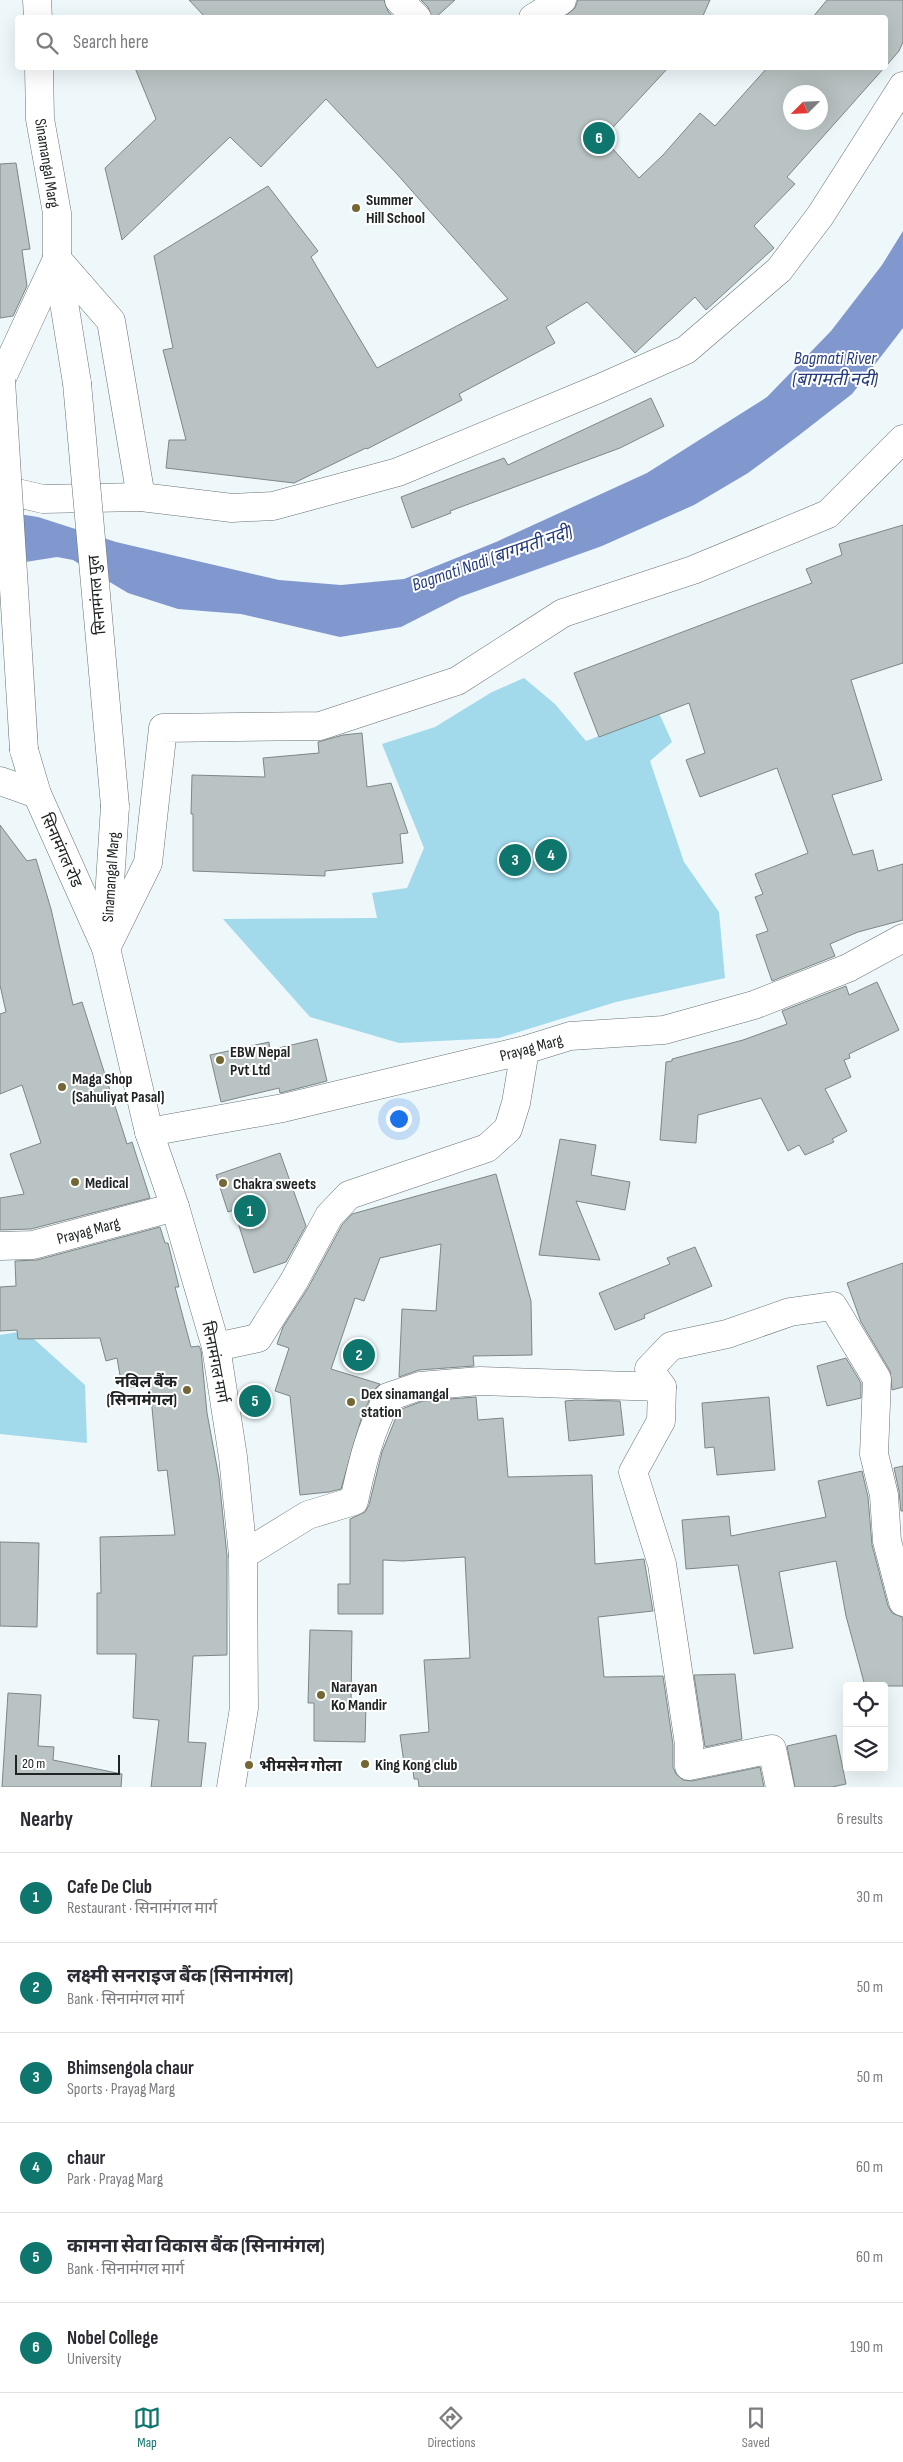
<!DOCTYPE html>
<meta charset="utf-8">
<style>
:root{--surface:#fff;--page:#f7f7f7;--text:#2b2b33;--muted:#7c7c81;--line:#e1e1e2;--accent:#0f766e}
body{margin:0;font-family:"Sofia Sans Condensed","Noto Sans Devanagari",sans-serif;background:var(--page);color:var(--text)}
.controls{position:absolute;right:15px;bottom:15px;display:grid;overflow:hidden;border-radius:5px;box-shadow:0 5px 20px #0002}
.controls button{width:45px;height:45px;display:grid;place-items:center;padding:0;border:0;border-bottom:1px solid var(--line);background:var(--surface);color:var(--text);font:25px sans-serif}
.compass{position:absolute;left:783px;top:85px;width:45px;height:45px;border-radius:50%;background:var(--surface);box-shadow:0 5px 20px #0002;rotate:246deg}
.scale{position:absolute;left:15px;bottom:12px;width:105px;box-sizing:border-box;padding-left:5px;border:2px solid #202425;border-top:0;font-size:14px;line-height:18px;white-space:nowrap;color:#202425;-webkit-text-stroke:4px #fff;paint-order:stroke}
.you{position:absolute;left:398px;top:1118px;width:18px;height:18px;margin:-12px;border:4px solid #fff;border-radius:50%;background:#1a73e8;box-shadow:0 0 0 8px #1a73e833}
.badge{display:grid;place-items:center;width:32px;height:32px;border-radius:50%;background:var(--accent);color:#fff;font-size:16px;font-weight:700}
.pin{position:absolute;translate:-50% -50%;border:2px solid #fff;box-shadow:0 1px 5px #0006}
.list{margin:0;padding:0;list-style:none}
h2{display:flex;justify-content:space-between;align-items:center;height:65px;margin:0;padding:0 20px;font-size:21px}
h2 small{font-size:16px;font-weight:400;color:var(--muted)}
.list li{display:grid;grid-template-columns:32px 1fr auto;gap:15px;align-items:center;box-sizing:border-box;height:90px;padding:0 20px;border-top:1px solid var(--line)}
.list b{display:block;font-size:19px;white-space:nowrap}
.list p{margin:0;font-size:16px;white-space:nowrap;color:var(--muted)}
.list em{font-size:16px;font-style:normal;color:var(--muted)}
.icon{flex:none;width:28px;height:28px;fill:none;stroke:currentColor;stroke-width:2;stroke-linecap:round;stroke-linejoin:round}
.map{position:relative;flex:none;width:903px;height:1787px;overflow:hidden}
.search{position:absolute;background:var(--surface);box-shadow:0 5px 20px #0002;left:15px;right:15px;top:15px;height:55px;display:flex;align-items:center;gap:12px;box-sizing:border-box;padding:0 18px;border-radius:5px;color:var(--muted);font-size:19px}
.sheet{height:605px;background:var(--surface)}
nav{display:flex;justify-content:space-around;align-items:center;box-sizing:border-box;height:70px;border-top:1px solid var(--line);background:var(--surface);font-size:14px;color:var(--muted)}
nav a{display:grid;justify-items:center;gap:2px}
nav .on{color:var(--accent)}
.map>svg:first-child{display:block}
.green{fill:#a2daec}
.water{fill:#8198cf}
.building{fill:#bac3c3;stroke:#7e8787;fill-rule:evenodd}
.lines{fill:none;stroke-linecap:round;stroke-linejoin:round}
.street-casing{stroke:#697174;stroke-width:29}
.secondary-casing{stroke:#697174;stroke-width:29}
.street{stroke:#fff;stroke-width:28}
.secondary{stroke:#fff;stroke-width:28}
.secondary-bridge-casing{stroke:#697174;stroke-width:29;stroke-linecap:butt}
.secondary-bridge{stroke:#fff;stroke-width:28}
.poi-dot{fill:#736734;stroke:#fff;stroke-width:2}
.labels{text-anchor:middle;stroke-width:4;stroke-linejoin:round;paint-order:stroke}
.street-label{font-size:16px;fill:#202425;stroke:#fff}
.poi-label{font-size:16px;font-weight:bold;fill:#202425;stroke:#fff;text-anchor:start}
.water-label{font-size:18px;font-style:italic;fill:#243a7d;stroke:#fff}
</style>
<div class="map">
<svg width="903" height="1787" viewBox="0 0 903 1787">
<rect width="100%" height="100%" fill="#eef7fa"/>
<g class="green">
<path d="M 524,678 L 555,704 L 586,741 L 659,713 L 672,742 L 650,761 L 684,862 L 719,912 L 725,978 L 616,1002 L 499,1038 L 399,1043 L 310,1017 L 223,919 L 377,918 L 372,893 L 407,888 L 424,848 L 382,744 L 435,727 L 492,692 Z"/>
<path d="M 25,1331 L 85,1385 L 87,1443 L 0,1434 L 0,1335 Z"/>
</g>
<path class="water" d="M 903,231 L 903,328 L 852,394 L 798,436 L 748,473 L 694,505 L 602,546 L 460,597 L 401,627 L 340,637 L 241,614 L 178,609 L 128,593 L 73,560 L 57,557 L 0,566 L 0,511 L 38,517 L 116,542 L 279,580 L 341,585 L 404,579 L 496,542 L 647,473 L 767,397 L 831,331 L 882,265 Z"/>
<g class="building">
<path d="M 189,0 L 384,0 L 388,11 L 394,18 L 206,18 Z"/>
<path d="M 421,0 L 455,0 L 435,18 L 432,18 L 428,7 Z"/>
<path d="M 578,0 L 710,0 L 702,18 L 563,18 L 575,8 Z"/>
<path d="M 827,0 L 903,0 L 903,42 L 899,51 L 886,66 L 886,18 L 812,18 Z"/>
<path d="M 135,68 L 668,68 L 603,138 L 639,178 L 663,155 L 700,113 L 715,126 L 767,68 L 884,68 L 787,177 L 795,184 L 754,226 L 774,248 L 706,310 L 695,297 L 635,353 L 587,302 L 546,327 L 555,343 L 459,394 L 462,400 L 367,449 L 366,448 L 294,483 L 166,468 L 169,440 L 186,440 L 163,350 L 173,348 L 154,256 L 268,186 L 318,251 L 311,257 L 377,368 L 508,299 L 396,173 L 326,99 L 261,167 L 230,137 L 122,240 L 105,168 L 156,119 ZM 790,92 L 820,92 L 820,122 L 790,122 Z"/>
<path d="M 16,163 L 30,249 L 22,250 L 27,286 L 13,316 L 0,318 L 0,164 Z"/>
<path d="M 651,398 L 664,426 L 620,448 L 450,511 L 451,513 L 412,528 L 401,497 L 504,458 L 508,465 Z"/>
<path d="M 903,525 L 903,663 L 851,680 L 882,780 L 832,795 L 853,855 L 873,850 L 878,871 L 903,864 L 903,920 L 858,932 L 830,944 L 835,956 L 772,981 L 756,935 L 768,931 L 755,897 L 763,894 L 755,874 L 808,853 L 777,768 L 700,797 L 686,760 L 705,753 L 689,703 L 599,737 L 574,673 L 812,583 L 806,569 L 842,555 L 839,544 Z"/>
<path d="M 362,733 L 367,787 L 391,783 L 408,833 L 400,834 L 403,863 L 325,871 L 325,876 L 193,871 L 193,814 L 191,814 L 192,775 L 265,777 L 263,758 L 319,753 L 318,742 L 343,735 Z"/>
<path d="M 0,825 L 27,861 L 36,859 L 51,909 L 73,1005 L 82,1002 L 127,1144 L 132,1142 L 150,1198 L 31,1229 L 0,1230 L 0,1198 L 24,1194 L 10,1154 L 41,1143 L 22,1085 L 0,1094 L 0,1014 L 6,1012 L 0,985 Z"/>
<path d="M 877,982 L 899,1030 L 849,1054 L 850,1058 L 844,1060 L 851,1077 L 825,1089 L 847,1131 L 832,1139 L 834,1142 L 805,1155 L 799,1145 L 788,1151 L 761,1098 L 698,1115 L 696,1143 L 660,1140 L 666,1062 L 672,1061 L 672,1059 L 743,1040 L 787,1024 L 782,1011 L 846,986 L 849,995 Z"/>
<path d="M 317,1039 L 327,1081 L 280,1093 L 279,1088 L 221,1102 L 210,1055 L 269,1042 L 270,1050 Z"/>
<path d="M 560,1139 L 596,1145 L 591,1175 L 630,1182 L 625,1210 L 576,1201 L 600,1260 L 539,1255 Z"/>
<path d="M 280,1153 L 306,1226 L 286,1262 L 254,1273 L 234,1210 L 228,1212 L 216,1175 Z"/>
<path d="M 496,1174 L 531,1301 L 532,1355 L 473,1356 L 474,1366 L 419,1370 L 399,1377 L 402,1309 L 436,1311 L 441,1244 L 380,1258 L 364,1301 L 355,1298 L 331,1369 L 380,1384 L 374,1390 L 362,1416 L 341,1489 L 329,1492 L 300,1495 L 290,1396 L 275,1391 L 289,1348 L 277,1344 L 283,1327 L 308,1288 L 342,1225 L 352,1214 Z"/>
<path d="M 160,1227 L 165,1243 L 168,1243 L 179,1287 L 175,1287 L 191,1347 L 199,1346 L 201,1350 L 207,1413 L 219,1478 L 227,1556 L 227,1655 L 193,1656 L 188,1742 L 206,1743 L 201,1787 L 151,1787 L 159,1720 L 133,1718 L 136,1654 L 97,1654 L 97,1593 L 101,1593 L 100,1537 L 175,1535 L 167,1470 L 158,1471 L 150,1387 L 122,1387 L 117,1358 L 106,1361 L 100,1338 L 18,1339 L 17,1330 L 0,1331 L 0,1287 L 16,1286 L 15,1261 L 37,1260 Z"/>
<path d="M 695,1247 L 712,1286 L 644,1315 L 645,1318 L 615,1330 L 599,1293 L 670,1264 L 667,1258 Z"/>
<path d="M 903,1263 L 903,1387 L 892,1390 L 890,1371 L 861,1322 L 847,1283 Z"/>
<path d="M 846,1358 L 861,1383 L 861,1398 L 827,1406 L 817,1366 Z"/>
<path d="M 476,1397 L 478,1420 L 503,1418 L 508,1477 L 592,1475 L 595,1564 L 644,1559 L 653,1611 L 598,1617 L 604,1677 L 663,1676 L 673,1745 L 673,1767 L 676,1774 L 683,1780 L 692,1781 L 760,1767 L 764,1787 L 419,1787 L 418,1779 L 414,1779 L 412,1762 L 404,1763 L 400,1735 L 429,1732 L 424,1660 L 470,1658 L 465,1557 L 403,1561 L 383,1560 L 383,1614 L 338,1614 L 338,1584 L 350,1584 L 350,1519 L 365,1512 L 369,1505 L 382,1452 L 399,1410 L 423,1401 Z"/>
<path d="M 769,1397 L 775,1470 L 717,1475 L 714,1447 L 705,1448 L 702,1403 Z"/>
<path d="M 576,1400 L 620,1401 L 624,1435 L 569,1441 L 565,1401 Z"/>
<path d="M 903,1466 L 903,1511 L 901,1511 L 899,1491 L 894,1468 Z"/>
<path d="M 862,1471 L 868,1497 L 872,1545 L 888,1606 L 892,1613 L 902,1617 L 903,1621 L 903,1686 L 865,1686 L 846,1616 L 836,1561 L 779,1572 L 793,1648 L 754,1654 L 738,1565 L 686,1569 L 682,1520 L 729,1516 L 731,1536 L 826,1517 L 818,1481 Z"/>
<path d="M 0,1542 L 39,1543 L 37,1627 L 0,1626 Z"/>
<path d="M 310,1630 L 352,1631 L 351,1705 L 366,1705 L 365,1742 L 314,1741 L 314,1703 L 308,1703 Z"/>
<path d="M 735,1674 L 742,1739 L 705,1747 L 694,1675 Z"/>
<path d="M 8,1693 L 41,1695 L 38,1746 L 54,1747 L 53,1760 L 122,1774 L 121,1787 L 2,1787 Z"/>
<path d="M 836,1735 L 846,1784 L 832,1787 L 795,1787 L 787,1746 Z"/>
</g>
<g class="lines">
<defs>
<g id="street">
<path d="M 399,0 L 417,18"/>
<path d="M 533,18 L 562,0"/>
<path d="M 57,259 L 111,321 L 141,497"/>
<path d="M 0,489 L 43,499 L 141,497 L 232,508 L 273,506 L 398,472 L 598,389 L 686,350 L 779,270 L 820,216 L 903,86"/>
<path d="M 0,781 L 37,794"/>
<path d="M 106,948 L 148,863 L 163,728 L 320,726 L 457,681 L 563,613 L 693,570 L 828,514 L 903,439"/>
<path d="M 149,1132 L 283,1108 L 525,1050 L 570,1036 L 664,1030 L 754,1005 L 848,968 L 903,938"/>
<path d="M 0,1246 L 33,1245 L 175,1207"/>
<path d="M 216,1347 L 258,1338 L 294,1281 L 329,1216 L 349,1195 L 487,1148 L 508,1129 L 516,1103 L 525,1050"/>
<path d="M 662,1387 L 661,1421 L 633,1472 L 662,1564 L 689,1744 L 689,1766 L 772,1749 L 780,1787"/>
<path d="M 243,1555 L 308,1515 L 354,1501 C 362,1464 370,1430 388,1397 L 420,1386 L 480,1381 L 662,1387 L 649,1369 L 671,1346 L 727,1334 L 790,1312 L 833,1306 L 877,1379 L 874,1454 L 884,1495 L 887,1541 L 903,1602"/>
</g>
<g id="secondary">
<path d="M 37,0 L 38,18"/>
<path d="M 39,68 L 40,119 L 57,213 L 57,259 L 77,383"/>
<path d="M 1,380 L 57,259"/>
<path d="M 24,750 L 37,794 L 106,948 L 149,1132 L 175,1207 L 216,1347 L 233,1457 L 243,1555 L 244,1708 L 231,1787"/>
<path d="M 106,944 L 115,806"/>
</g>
</defs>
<use href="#street" class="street-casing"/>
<use href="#secondary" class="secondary-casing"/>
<use href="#street" class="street"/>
<use href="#secondary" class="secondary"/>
<defs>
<g id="secondary-bridge">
<path d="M 1,380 L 24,750"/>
<path d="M 77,383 L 115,806"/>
</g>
</defs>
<use href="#secondary-bridge" class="secondary-bridge-casing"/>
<use href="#secondary-bridge" class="secondary-bridge"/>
</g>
<g class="poi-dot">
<circle cx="356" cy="208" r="5"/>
<circle cx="220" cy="1060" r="5"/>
<circle cx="62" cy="1087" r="5"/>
<circle cx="75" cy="1182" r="5"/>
<circle cx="223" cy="1183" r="5"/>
<circle cx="187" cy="1390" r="5"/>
<circle cx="351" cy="1402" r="5"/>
<circle cx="321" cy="1695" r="5"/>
<circle cx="365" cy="1764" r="5"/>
<circle cx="249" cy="1765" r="5"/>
</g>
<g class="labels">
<g class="street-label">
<text transform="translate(48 163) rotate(81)" y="6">Sinamangal Marg</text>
<text transform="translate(96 595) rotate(-95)" y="6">सिनामंगल पुल</text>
<text transform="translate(62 850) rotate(66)" y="6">सिनामंगल रोड</text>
<text transform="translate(110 877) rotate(-86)" y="6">Sinamangal Marg</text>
<text transform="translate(531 1047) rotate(-15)" y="6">Prayag Marg</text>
<text transform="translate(88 1230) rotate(-15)" y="6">Prayag Marg</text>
<text transform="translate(216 1362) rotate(79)" y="6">सिनामंगल मार्ग</text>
</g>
<g class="poi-label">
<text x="366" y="205">Summer<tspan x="366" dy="18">Hill School</tspan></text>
<text x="230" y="1057">EBW Nepal<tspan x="230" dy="18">Pvt Ltd</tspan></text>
<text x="72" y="1084">Maga Shop<tspan x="72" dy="18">(Sahuliyat Pasal)</tspan></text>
<text x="85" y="1188">Medical</text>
<text x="233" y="1189">Chakra sweets</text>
<text x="177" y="1387" text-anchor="end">नबिल बैंक<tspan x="177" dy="18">(सिनामंगल)</tspan></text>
<text x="361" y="1399">Dex sinamangal<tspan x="361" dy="18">station</tspan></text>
<text x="331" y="1692">Narayan<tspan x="331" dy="18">Ko Mandir</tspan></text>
<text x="375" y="1770">King Kong club</text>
<text x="259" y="1771">भीमसेन गोला</text>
</g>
<g class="water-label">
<text x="835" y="364">Bagmati River<tspan x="835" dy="21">(बागमती नदी)</tspan></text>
<text transform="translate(492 558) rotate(-19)" y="6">Bagmati Nadi (बागमती नदी)</text>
</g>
</g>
</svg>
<div class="controls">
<button><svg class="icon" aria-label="locate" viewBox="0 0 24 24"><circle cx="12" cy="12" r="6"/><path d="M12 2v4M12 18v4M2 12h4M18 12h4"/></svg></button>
<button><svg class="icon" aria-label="layers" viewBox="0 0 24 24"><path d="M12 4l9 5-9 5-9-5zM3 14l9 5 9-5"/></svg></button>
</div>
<svg class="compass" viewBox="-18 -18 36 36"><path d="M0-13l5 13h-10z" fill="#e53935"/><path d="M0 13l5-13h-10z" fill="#7c7c81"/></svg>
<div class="scale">20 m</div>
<div class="you"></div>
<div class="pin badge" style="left:250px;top:1211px">1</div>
<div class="pin badge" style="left:359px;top:1355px">2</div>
<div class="pin badge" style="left:515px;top:860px">3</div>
<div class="pin badge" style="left:551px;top:855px">4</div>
<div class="pin badge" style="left:255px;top:1401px">5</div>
<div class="pin badge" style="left:599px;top:138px">6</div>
<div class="search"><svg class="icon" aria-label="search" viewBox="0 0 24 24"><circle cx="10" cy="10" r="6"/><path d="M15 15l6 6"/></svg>Search here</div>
</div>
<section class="sheet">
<h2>Nearby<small>6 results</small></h2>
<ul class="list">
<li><span class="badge">1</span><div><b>Cafe De Club</b><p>Restaurant · सिनामंगल मार्ग</p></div><em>30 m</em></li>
<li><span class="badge">2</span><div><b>लक्ष्मी सनराइज बैंक (सिनामंगल)</b><p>Bank · सिनामंगल मार्ग</p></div><em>50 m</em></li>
<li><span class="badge">3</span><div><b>Bhimsengola chaur</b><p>Sports · Prayag Marg</p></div><em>50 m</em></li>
<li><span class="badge">4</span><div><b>chaur</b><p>Park · Prayag Marg</p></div><em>60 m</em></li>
<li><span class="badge">5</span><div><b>कामना सेवा विकास बैंक (सिनामंगल)</b><p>Bank · सिनामंगल मार्ग</p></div><em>60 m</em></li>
<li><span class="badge">6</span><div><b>Nobel College</b><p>University</p></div><em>190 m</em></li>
</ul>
</section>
<nav>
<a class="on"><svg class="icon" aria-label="map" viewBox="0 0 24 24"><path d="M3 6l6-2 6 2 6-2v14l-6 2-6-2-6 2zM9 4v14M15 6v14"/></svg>Map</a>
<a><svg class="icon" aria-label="directions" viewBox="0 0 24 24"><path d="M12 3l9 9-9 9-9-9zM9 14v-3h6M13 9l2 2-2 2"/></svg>Directions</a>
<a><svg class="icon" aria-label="saved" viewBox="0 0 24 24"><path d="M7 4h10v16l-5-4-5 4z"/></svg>Saved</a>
</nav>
